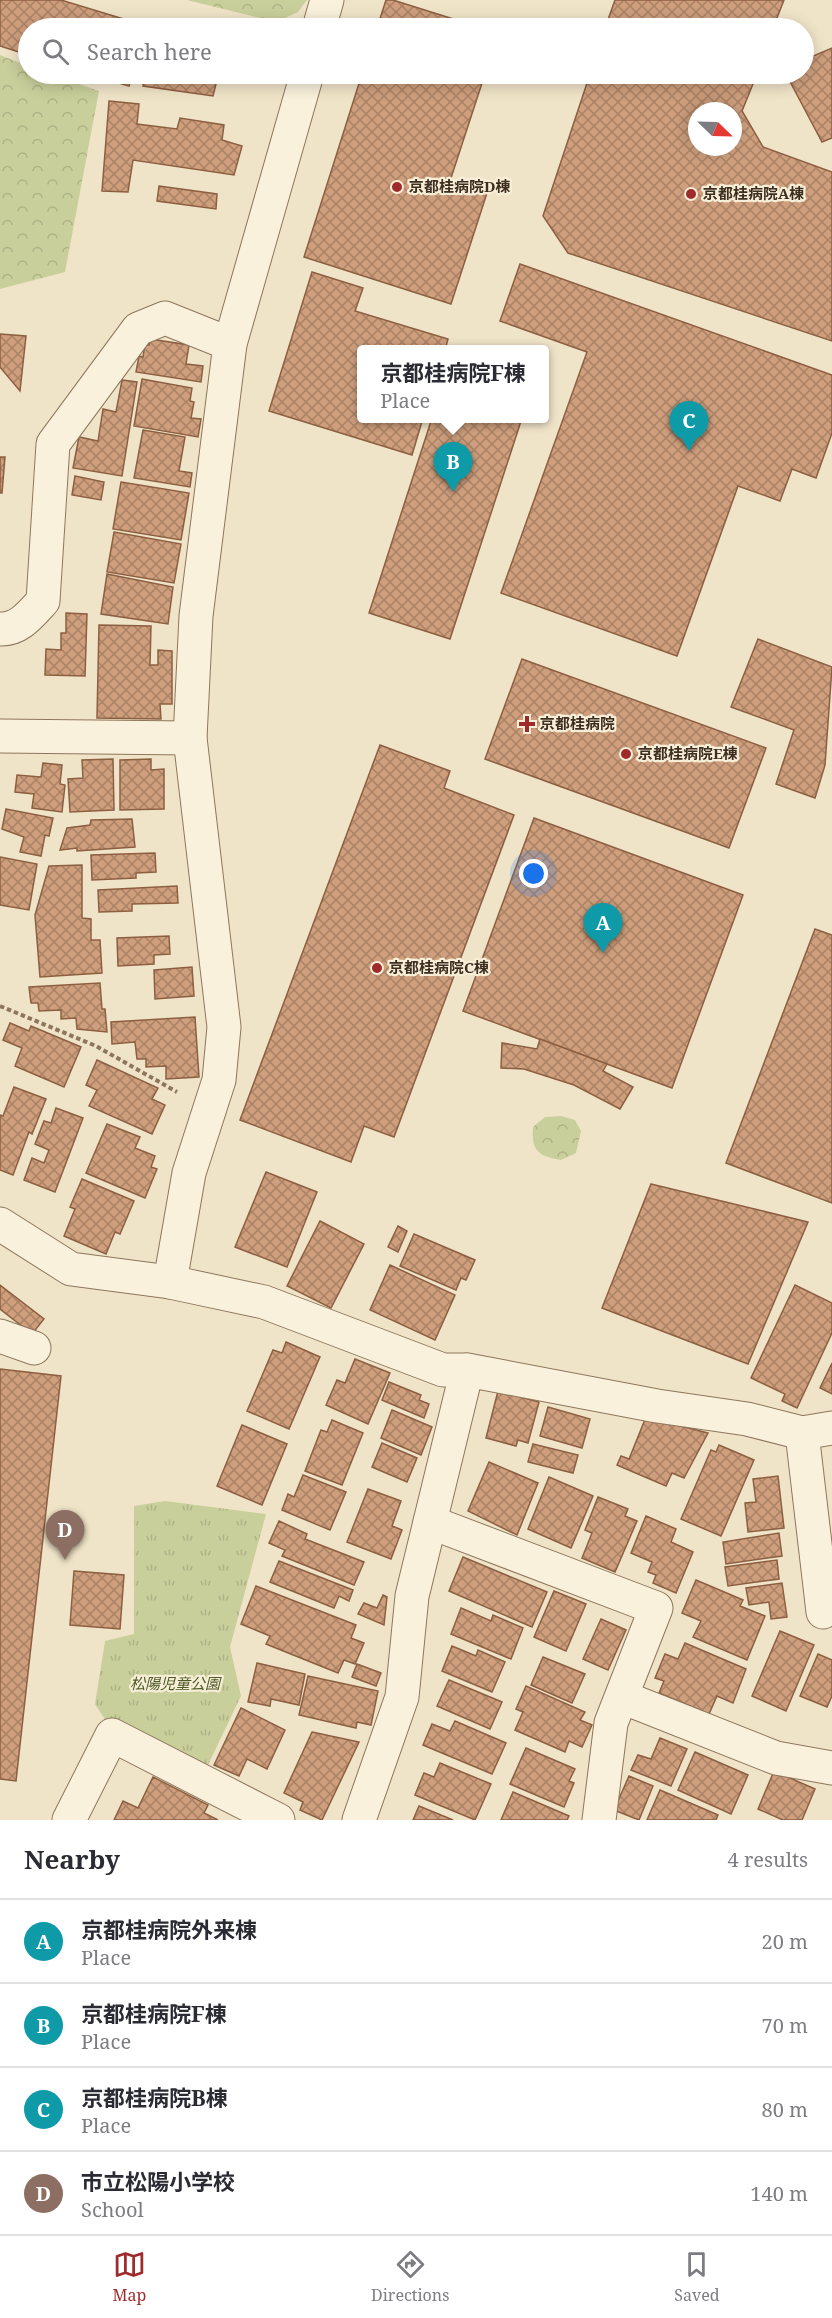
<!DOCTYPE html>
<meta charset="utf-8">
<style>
:root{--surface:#fff;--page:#f2f2f3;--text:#2b2b33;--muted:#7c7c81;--line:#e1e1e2;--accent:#9e2a2b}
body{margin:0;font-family:"Noto Serif","Noto Sans JP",serif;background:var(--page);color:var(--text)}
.compass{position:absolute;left:688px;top:102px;width:54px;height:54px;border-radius:50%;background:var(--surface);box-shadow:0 3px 15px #0003;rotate:113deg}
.you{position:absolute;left:534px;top:874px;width:21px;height:21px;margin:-15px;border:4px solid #fff;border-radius:50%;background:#1a73e8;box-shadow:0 0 0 9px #1a73e833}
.badge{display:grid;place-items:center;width:39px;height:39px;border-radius:50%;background:var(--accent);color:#fff;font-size:20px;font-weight:700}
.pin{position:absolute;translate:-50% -50px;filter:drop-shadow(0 2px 3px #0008)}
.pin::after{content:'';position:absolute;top:32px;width:21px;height:18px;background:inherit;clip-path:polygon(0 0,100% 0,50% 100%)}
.popup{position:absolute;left:357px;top:345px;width:192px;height:78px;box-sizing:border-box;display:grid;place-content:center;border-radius:6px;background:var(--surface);filter:drop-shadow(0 2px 4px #0005);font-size:20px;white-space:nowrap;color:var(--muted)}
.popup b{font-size:22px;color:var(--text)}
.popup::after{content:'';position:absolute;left:50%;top:100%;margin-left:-12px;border:12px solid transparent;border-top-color:var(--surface)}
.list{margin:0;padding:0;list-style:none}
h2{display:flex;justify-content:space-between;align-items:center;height:78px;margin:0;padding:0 24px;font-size:26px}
h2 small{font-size:20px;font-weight:400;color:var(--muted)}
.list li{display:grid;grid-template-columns:39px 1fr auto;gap:18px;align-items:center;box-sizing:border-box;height:84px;padding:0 24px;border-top:2px solid var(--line)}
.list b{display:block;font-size:22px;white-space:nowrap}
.list p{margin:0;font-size:20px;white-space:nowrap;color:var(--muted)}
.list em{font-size:20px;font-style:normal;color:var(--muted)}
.icon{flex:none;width:33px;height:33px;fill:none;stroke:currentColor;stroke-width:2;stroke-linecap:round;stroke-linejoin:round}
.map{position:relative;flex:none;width:832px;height:1820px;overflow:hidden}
.search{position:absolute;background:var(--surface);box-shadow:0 3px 15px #0003;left:18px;right:18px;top:18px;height:66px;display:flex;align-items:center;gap:15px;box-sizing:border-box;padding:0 21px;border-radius:33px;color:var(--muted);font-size:22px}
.sheet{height:414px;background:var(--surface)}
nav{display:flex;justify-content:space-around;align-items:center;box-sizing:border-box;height:84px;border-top:2px solid var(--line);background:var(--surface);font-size:16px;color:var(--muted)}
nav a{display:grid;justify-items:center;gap:3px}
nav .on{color:var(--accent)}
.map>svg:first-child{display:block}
.grass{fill:url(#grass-tufts)}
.forest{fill:url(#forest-crowns)}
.building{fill:url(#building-cross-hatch);stroke:#8d5f41;stroke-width:1.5;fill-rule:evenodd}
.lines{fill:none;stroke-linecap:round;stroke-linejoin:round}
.minor-casing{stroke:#8d765c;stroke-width:35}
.path{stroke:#8d765c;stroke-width:4;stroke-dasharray:4.5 3;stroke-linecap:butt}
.minor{stroke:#faf1dc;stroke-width:33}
.poi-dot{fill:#9e2a2b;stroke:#f7eed8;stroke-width:2}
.labels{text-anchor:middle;stroke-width:4.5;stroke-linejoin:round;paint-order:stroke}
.poi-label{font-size:15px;font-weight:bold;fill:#3d2e20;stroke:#f7eed8;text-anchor:start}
.park-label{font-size:15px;font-style:italic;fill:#4d5a26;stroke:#f7eed8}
</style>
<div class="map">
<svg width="832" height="1820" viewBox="0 0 832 1820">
<defs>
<pattern id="grass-tufts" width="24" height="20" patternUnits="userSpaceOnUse" patternTransform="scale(1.5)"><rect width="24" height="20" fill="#c9cf9b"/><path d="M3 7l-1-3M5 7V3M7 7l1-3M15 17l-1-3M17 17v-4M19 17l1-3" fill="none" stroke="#aeb285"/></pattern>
<pattern id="forest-crowns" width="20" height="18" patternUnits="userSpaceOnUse" patternTransform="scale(1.5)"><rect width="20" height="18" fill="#c9cf9b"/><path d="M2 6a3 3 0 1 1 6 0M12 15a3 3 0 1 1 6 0" fill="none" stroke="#aeb285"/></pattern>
<pattern id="building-cross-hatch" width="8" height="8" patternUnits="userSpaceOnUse" patternTransform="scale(1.5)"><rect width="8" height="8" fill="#cf9f7d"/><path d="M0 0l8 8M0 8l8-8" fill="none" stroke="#a98266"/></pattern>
</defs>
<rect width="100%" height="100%" fill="#f0e4c8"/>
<path class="grass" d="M 165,1501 L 266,1514 L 230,1647 L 241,1696 L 208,1765 L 106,1721 L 95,1704 L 105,1641 L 134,1634 L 134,1506 Z"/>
<g class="forest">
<path d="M 187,0 L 307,0 L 298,12 L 276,22 Z"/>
<path d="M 0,55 L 28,66 L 28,74 L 50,74 L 99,91 L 65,272 L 0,289 Z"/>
<path d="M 561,1116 L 575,1120 L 581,1131 L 576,1153 L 561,1160 C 538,1156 531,1151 533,1127 L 545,1117 Z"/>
</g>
<g class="building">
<path d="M 0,0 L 61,0 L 147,26 L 147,28 L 28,28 L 28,55 L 0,46 Z"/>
<path d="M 386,0 L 393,0 L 482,28 L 377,28 Z"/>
<path d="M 615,0 L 784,0 L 773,28 L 605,28 Z"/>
<path d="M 832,48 L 832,138 L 822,142 L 786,74 L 804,74 L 804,60 Z"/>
<path d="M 89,74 L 133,74 L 129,86 Z"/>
<path d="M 144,74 L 207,74 L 218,76 L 213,96 L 143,86 Z"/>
<path d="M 362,74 L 485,74 L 450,181 L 487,193 L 451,304 L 304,257 Z"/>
<path d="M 590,74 L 757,74 L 742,111 L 763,147 L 832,172 L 832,341 L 568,253 L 543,216 ZM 697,111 L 733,111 L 733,147 L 697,147 Z"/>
<path d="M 109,101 L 139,104 L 137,124 L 177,129 L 180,118 L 224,125 L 222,140 L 242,146 L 234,175 L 133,160 L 128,192 L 102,191 Z"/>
<path d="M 159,186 L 217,194 L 216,209 L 157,201 Z"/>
<path d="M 520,264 L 832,375 L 832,433 L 816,478 L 792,469 L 780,501 L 738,486 L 677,656 L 501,593 L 587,352 L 500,321 Z"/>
<path d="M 312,272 L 363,288 L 355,311 L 448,339 L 445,350 L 362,350 L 362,418 L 423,418 L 412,455 L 269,411 Z"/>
<path d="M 0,334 L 26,336 L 20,391 L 0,367 Z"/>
<path d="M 150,339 L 189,345 L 186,364 L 203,366 L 201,382 L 136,372 L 139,356 L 143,357 L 145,344 L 149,345 Z"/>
<path d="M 142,379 L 192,388 L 190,401 L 194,402 L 191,418 L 201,419 L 198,437 L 134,426 Z"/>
<path d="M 122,380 L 137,382 L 122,476 L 73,468 L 79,437 L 98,441 L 103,409 L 116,412 Z"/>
<path d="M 432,418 L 522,418 L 450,639 L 369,613 Z"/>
<path d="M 143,430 L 185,437 L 179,471 L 192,473 L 190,487 L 134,478 Z"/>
<path d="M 0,457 L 5,457 L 2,493 L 0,493 Z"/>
<path d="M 75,476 L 104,482 L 101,500 L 72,495 Z"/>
<path d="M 121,482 L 189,493 L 181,540 L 113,529 Z"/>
<path d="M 114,532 L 181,544 L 174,583 L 107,572 Z"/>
<path d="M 107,574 L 173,587 L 168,624 L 101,614 Z"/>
<path d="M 66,613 L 87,614 L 85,676 L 45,675 L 46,649 L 61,650 L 61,633 L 66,633 Z"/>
<path d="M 99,625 L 151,626 L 150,665 L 158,665 L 158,650 L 172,651 L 172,704 L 160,704 L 161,719 L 97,718 Z"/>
<path d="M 758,639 L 832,667 L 825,765 L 815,798 L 776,784 L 794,730 L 731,707 Z"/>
<path d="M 522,659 L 766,748 L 729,848 L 485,759 Z"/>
<path d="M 380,745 L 450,771 L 444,788 L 514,815 L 394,1137 L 364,1126 L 351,1162 L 240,1120 Z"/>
<path d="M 113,759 L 114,810 L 70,812 L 68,779 L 83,778 L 82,760 Z"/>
<path d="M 151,759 L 151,770 L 164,769 L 164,809 L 120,810 L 120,760 Z"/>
<path d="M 43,763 L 62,765 L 60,784 L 65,785 L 62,812 L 32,808 L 34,794 L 15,792 L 17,775 L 41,777 Z"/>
<path d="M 6,809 L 53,818 L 49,836 L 45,835 L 41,856 L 20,852 L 24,837 L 2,829 Z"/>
<path d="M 534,818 L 743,895 L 672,1088 L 463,1011 Z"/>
<path d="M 132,819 L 135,847 L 77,851 L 77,848 L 60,850 L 67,828 L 90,825 L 91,820 Z"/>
<path d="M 155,853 L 156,872 L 136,873 L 136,878 L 92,880 L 91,855 Z"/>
<path d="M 0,857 L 37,864 L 29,910 L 0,905 Z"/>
<path d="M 82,865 L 82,918 L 91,919 L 91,940 L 100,940 L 102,973 L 40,977 L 35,915 L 49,866 Z"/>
<path d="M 177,886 L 178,903 L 132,904 L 132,911 L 99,912 L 98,890 Z"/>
<path d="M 815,929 L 832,935 L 832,1203 L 726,1163 Z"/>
<path d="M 169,936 L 170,954 L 154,955 L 154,964 L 118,966 L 117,938 Z"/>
<path d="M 192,967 L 194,996 L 155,999 L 154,970 Z"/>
<path d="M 100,983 L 102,1009 L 105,1009 L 107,1032 L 77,1029 L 76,1018 L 61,1019 L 61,1010 L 39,1011 L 38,1003 L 31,1003 L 29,987 Z"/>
<path d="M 195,1017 L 199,1077 L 166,1079 L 166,1066 L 146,1067 L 146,1059 L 137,1059 L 135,1042 L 112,1044 L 111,1022 Z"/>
<path d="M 10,1023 L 29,1031 L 31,1026 L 81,1047 L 64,1087 L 15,1066 L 22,1048 L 3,1040 Z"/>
<path d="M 540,1039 L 607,1064 L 603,1071 L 633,1087 L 620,1109 L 574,1085 L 524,1069 L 501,1068 L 502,1043 L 537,1049 Z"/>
<path d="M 97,1060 L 158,1088 L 152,1099 L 165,1105 L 152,1134 L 89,1106 L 97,1090 L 86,1085 Z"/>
<path d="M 14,1087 L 46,1099 L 32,1134 L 29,1132 L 13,1175 L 0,1170 L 0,1115 L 3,1116 Z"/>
<path d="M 56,1108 L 83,1118 L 55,1192 L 24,1180 L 32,1158 L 44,1163 L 49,1150 L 35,1144 L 44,1121 L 51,1123 Z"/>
<path d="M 107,1124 L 140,1137 L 135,1148 L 155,1156 L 151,1167 L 157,1169 L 145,1198 L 86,1173 Z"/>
<path d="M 266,1172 L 317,1192 L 287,1267 L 235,1247 Z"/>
<path d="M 82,1179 L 134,1201 L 120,1234 L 115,1232 L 106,1254 L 64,1236 L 75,1209 L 70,1207 Z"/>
<path d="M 651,1184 L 808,1222 L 748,1364 L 602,1308 Z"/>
<path d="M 320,1221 L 364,1244 L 331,1308 L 287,1286 Z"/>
<path d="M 398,1226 L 407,1231 L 398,1252 L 388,1247 Z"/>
<path d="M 414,1234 L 475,1260 L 466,1280 L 461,1278 L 456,1290 L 400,1266 Z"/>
<path d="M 390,1265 L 455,1295 L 435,1340 L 370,1310 Z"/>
<path d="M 0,1285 L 44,1319 L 32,1334 L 0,1309 Z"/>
<path d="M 795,1285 L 832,1303 L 832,1333 L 797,1408 L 782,1401 L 785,1394 L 751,1378 Z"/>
<path d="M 286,1342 L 320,1357 L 289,1429 L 247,1411 L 273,1350 L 282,1353 Z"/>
<path d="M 355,1359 L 390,1373 L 368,1424 L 326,1405 L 337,1380 L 345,1383 Z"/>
<path d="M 832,1363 L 832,1394 L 820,1388 Z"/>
<path d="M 0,1369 L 61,1376 L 16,1781 L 0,1779 Z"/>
<path d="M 389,1382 L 421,1395 L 419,1400 L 429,1404 L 424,1418 L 382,1400 Z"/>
<path d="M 498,1391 L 539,1402 L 528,1443 L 518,1440 L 516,1446 L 486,1438 Z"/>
<path d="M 548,1407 L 590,1419 L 582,1448 L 540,1436 Z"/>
<path d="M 392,1410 L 432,1427 L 421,1455 L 381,1438 Z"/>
<path d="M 646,1417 L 708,1433 L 684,1478 L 672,1473 L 666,1486 L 617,1465 L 621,1456 L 629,1459 Z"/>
<path d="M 332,1420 L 363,1433 L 342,1485 L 305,1471 L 321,1430 L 327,1432 Z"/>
<path d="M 242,1425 L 287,1444 L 262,1505 L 217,1486 Z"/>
<path d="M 382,1443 L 417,1458 L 407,1482 L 372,1467 Z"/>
<path d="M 533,1444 L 578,1455 L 573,1473 L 528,1462 Z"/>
<path d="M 719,1445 L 754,1460 L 721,1536 L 681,1519 L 711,1450 L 716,1452 Z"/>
<path d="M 489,1462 L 538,1483 L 517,1535 L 468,1511 Z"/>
<path d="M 303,1475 L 346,1492 L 330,1530 L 282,1510 L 288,1494 L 294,1497 Z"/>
<path d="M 778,1476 L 784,1528 L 748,1532 L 745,1503 L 756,1502 L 753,1479 Z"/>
<path d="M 549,1477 L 593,1496 L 571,1548 L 528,1529 Z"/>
<path d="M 368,1489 L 401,1501 L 392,1526 L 402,1530 L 391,1559 L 347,1542 Z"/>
<path d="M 598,1497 L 628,1509 L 625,1516 L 637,1521 L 615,1572 L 582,1558 L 592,1533 L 585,1530 Z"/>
<path d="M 646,1516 L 676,1529 L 671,1542 L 693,1552 L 676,1593 L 653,1583 L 656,1575 L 648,1572 L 652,1562 L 631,1553 Z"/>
<path d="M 279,1521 L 307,1534 L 305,1539 L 364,1562 L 354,1585 L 282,1556 L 285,1550 L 269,1543 Z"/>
<path d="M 779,1533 L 782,1556 L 726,1564 L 723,1542 Z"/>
<path d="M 463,1557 L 547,1592 L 532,1627 L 449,1591 Z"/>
<path d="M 777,1560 L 779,1579 L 728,1586 L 725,1567 Z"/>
<path d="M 279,1561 L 353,1590 L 349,1601 L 339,1596 L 334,1608 L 270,1582 Z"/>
<path d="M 74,1571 L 124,1575 L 120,1629 L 70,1625 Z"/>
<path d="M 696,1580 L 743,1600 L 740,1606 L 765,1616 L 747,1660 L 693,1637 L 701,1621 L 682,1613 Z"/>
<path d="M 782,1583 L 787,1617 L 771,1619 L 769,1602 L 749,1605 L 746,1588 Z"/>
<path d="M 256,1586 L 356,1625 L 351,1638 L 364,1643 L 355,1664 L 344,1660 L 338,1673 L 266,1644 L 270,1636 L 241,1624 Z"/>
<path d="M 554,1591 L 586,1604 L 566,1651 L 534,1637 Z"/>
<path d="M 383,1595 L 387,1597 L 384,1625 L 358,1614 L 364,1603 L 377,1608 Z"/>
<path d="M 461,1608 L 491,1621 L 493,1615 L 523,1628 L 511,1659 L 451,1634 Z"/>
<path d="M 601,1619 L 626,1630 L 608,1670 L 583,1659 Z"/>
<path d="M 780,1631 L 814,1645 L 786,1711 L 752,1696 Z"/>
<path d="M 685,1643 L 746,1669 L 733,1703 L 717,1696 L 709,1714 L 659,1693 L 664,1681 L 655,1678 L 665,1654 L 678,1659 Z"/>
<path d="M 452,1646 L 476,1656 L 478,1650 L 505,1662 L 492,1692 L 442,1671 Z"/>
<path d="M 818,1654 L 832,1660 L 832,1696 L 827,1707 L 800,1696 Z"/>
<path d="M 543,1657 L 585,1674 L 572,1703 L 531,1685 Z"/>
<path d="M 257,1663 L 305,1674 L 299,1705 L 271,1699 L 270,1706 L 248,1702 Z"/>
<path d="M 357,1664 L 381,1673 L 376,1686 L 352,1677 Z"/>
<path d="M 308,1676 L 378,1691 L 371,1725 L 357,1722 L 356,1728 L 299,1715 Z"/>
<path d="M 449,1680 L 502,1702 L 490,1729 L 437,1706 Z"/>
<path d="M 526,1686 L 585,1712 L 580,1720 L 592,1725 L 582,1747 L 569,1741 L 565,1752 L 515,1730 L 523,1712 L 516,1709 Z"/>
<path d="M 241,1708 L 285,1730 L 267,1769 L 247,1759 L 239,1776 L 214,1765 Z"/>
<path d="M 455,1721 L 506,1743 L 492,1774 L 423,1745 L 432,1724 L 450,1731 Z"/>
<path d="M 312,1732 L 359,1742 L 322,1820 L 300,1810 L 303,1802 L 284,1793 Z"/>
<path d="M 660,1738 L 687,1749 L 671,1786 L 631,1770 L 638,1755 L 651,1759 Z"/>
<path d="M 526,1748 L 575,1769 L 569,1781 L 574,1783 L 564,1807 L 510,1784 Z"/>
<path d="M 695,1752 L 748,1775 L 731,1814 L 678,1790 Z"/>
<path d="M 440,1763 L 491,1784 L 475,1820 L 415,1795 L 424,1773 L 434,1777 Z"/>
<path d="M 774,1771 L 815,1789 L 802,1820 L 783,1820 L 758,1809 Z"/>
<path d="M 629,1776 L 653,1786 L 639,1820 L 614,1810 Z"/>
<path d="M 153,1777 L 208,1805 L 204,1813 L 218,1820 L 114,1820 L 123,1801 L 138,1808 Z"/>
<path d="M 660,1790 L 718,1815 L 716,1820 L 647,1820 Z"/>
<path d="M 513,1792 L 569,1816 L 567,1820 L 501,1820 Z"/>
<path d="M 419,1806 L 453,1820 L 413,1820 Z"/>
</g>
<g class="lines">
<defs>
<g id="minor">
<path d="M 319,28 L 327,0"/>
<path d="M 0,629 C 19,630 31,614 43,601 L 53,444 L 138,329 L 165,318 L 230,344"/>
<path d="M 0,736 L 190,738"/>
<path d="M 0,1224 L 71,1269 L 170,1282 L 264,1302 L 443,1370 L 467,1370 L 657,1406 L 747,1419 L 802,1433 L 832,1428"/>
<path d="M 170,1282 L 189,1173 L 219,1080 L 224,1027 L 190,738 L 196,616 L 230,344 L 307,74"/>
<path d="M 0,1336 L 34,1348"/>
<path d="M 802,1433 L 823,1612"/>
<path d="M 430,1522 L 656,1608 L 611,1723 L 599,1820"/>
<path d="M 622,1697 L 776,1758 L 832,1768"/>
<path d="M 69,1820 L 112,1735 L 278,1820"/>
<path d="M 359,1820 L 402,1697 L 412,1596 L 467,1370"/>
</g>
</defs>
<use href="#minor" class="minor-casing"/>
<path class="path" d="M 0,1006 L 96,1046 L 177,1092"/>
<use href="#minor" class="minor"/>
</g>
<g class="poi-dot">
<circle cx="397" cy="187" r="6"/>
<circle cx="691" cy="194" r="6"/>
<path d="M524 715h6v6h6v6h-6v6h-6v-6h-6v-6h6z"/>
<circle cx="626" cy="754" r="6"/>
<circle cx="377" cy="968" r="6"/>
</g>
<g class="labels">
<g class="poi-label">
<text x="409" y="192">京都桂病院D棟</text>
<text x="703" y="199">京都桂病院A棟</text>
<text x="540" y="729">京都桂病院</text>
<text x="638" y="759">京都桂病院E棟</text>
<text x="389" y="973">京都桂病院C棟</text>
</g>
<g class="park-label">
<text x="175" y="1689">松陽児童公園</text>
</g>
</g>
</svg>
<svg class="compass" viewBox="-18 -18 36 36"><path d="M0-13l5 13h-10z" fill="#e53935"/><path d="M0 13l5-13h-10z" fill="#7c7c81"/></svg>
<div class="you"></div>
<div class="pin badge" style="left:603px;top:953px;background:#0f9aa8">A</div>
<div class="pin badge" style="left:453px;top:492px;background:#0f9aa8">B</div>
<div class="popup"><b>京都桂病院F棟</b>Place</div>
<div class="pin badge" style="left:689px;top:451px;background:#0f9aa8">C</div>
<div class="pin badge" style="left:65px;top:1560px;background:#8d6e63">D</div>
<div class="search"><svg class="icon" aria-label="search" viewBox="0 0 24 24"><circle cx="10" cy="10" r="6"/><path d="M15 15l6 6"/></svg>Search here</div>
</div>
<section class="sheet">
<h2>Nearby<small>4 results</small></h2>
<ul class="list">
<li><span class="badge" style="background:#0f9aa8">A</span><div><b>京都桂病院外来棟</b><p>Place</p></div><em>20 m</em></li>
<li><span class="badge" style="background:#0f9aa8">B</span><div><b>京都桂病院F棟</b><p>Place</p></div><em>70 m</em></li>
<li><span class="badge" style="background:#0f9aa8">C</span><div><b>京都桂病院B棟</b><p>Place</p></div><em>80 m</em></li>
<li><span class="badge" style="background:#8d6e63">D</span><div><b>市立松陽小学校</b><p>School</p></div><em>140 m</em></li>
</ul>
</section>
<nav>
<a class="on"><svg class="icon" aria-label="map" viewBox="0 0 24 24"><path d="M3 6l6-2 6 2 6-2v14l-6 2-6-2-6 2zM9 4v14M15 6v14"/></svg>Map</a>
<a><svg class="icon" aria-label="directions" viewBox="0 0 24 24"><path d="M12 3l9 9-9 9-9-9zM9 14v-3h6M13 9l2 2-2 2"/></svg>Directions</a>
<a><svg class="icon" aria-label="saved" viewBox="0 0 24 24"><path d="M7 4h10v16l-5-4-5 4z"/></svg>Saved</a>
</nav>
